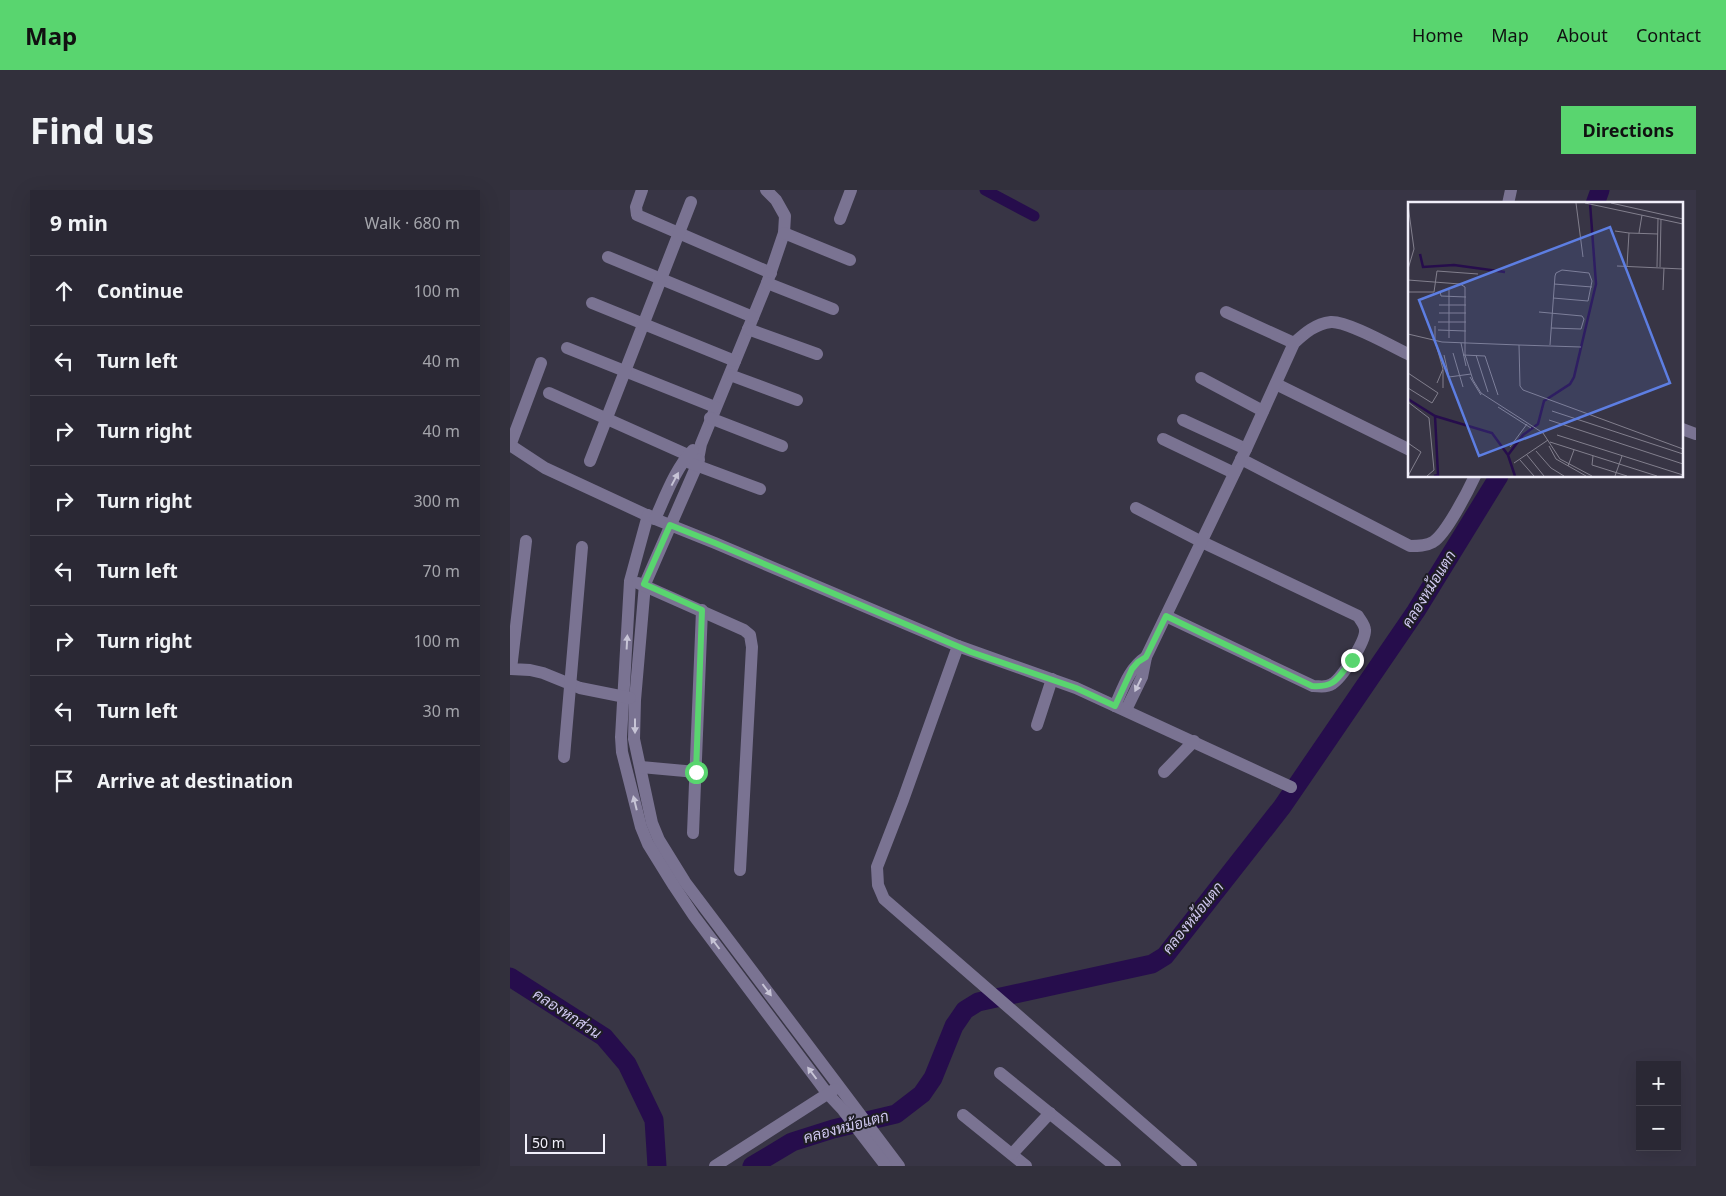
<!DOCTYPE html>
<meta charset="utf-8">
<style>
:root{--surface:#2a2834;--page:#32303c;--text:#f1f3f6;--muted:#a5a6ac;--line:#46444f;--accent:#59d56f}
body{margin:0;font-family:"Noto Sans",Sarabun,sans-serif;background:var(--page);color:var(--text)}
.controls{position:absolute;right:15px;bottom:15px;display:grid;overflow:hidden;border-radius:0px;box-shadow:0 5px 20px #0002}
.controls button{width:45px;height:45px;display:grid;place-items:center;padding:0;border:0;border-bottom:1px solid var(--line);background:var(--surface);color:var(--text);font:25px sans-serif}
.scale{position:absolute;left:15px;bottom:12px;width:80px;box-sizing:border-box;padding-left:5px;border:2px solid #f1effa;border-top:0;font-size:14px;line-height:18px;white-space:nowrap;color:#f1effa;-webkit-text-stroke:4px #1f1e25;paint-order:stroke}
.stop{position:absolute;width:15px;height:15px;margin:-11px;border:4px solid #59d56f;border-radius:50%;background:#fff}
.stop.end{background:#59d56f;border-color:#fff;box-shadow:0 1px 5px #0008}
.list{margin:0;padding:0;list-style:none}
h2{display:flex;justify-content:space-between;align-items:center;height:65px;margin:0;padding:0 20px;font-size:21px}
h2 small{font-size:16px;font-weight:400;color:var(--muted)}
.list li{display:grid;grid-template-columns:32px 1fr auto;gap:15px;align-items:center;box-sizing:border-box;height:70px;padding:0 20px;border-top:1px solid var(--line)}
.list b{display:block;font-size:19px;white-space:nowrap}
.list em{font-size:16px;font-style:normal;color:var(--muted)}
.icon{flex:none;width:28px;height:28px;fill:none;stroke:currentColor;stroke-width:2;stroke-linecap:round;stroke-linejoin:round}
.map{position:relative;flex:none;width:1186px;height:976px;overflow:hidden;border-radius:0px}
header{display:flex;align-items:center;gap:30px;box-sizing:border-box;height:70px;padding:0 25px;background:var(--accent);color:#111}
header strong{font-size:24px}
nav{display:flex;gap:28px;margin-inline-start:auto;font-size:18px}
.intro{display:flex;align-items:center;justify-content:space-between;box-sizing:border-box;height:120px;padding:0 30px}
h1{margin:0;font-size:35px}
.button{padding:12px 22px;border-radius:0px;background:var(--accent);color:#111;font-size:18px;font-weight:700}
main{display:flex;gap:30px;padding:0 30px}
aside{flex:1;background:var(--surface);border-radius:0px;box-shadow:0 5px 20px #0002}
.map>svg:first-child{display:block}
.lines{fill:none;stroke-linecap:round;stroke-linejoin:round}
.canal{stroke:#260d4c;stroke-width:11}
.river{stroke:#260d4c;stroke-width:19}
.minor{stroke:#7a7392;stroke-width:12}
.oneway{fill:#c7c4d6}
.route{stroke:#59d56f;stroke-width:6}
.labels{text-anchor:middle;stroke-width:4;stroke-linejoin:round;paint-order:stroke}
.water-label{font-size:15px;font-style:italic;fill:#d0c8f0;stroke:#1f1e25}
.inset-river{fill:none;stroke:#260d4c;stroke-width:2.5}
.inset-road{fill:none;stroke:#827f8d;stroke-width:1}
.view{fill:#5d7ee2;fill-opacity:0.15;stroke:#5d7ee2;stroke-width:2.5}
.inset-edge{fill:none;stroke:#f1effa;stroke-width:2.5}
</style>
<header>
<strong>Map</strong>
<nav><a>Home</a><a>Map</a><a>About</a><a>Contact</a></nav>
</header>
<div class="intro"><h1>Find us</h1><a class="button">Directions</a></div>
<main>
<aside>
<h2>9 min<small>Walk · 680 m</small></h2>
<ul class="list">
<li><svg class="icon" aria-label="ahead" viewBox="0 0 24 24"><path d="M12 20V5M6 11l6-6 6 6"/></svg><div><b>Continue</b></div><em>100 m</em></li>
<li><svg class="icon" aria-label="left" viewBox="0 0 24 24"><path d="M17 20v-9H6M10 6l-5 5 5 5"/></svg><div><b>Turn left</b></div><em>40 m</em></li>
<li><svg class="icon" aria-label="right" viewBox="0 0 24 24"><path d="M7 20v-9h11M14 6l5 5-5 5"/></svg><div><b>Turn right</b></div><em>40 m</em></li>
<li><svg class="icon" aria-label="right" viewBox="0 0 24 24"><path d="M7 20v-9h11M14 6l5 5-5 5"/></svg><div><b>Turn right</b></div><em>300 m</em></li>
<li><svg class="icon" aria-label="left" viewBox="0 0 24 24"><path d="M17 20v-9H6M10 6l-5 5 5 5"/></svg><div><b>Turn left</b></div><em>70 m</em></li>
<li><svg class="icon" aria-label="right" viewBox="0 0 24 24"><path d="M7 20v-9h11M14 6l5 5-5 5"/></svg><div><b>Turn right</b></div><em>100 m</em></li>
<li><svg class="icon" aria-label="left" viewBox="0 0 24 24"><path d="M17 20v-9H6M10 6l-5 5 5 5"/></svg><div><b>Turn left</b></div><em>30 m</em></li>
<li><svg class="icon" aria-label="arrive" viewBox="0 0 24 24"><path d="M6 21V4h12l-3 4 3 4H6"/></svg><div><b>Arrive at destination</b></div></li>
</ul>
</aside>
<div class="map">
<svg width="1186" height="976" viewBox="0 0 1186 976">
<rect width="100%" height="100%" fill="#383545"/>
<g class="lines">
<path class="canal" d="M 475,0 L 524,26"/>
<g class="river">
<path d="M 1085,14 L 1090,0"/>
<path d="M 0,787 L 94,847 L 117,874 L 144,930 L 147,976"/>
<path d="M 242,976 L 282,952 L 323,939 L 386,924 L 412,904 L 423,888 L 444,836 L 455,820 L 468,812 L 642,774 L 655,766 L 772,617 L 906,421 L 989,286"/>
</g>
<g class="minor">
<path d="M 132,0 L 126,17 L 127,25 L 261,83"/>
<path d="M 256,0 L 266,10 L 275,26 L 274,43 L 257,93 L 191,254 L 187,275 L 135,394 L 125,510 L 124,549 L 142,633 L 149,650 L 175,692 L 389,976"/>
<path d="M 998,14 L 1001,0"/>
<path d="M 330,29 L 341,0"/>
<path d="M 274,43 L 340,70"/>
<path d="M 98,67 L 243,127"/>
<path d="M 257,93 L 323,119"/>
<path d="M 82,113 L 225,171"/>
<path d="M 716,122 L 784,153"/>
<path d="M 238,139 L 307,164"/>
<path d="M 57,158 L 205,217"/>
<path d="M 220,185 L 287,210"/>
<path d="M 691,188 L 753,221"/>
<path d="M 766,194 L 900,260"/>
<path d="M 39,203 L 189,270"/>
<path d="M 200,228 L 272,256"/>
<path d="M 673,230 L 736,259"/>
<path d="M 1172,239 L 1186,244"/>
<path d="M 653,249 L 724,283"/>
<path d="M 0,255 L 35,278 L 145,329 L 205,353 L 448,456 L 393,610 L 367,677 L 368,695 L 374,709 L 681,976"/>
<path d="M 0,256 L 31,173"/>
<path d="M 731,269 L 900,356 C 908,356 916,356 923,352 C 936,344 958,301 965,286"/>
<path d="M 80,271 L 181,12"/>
<path d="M 180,273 L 250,299"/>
<path d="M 626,318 L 692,352 L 848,426 C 851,431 855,435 855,440 C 856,451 832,488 822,494 C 816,498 810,496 803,496 L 656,426"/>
<path d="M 138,325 L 120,391 L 111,547 L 112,562 L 131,637 L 138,654 L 164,696 L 184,726 L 317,903 L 333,920 L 376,976"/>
<path d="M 145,329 C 155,307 166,277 183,260"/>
<path d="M 16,351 L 1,479 L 20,480 L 33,483 L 70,498 L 120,508"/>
<path d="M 128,393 L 234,440 L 240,445 L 242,457 L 230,680"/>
<path d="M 448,456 L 566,498 L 781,597"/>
<path d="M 605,516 C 613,498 619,478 636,467"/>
<path d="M 616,520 L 632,487 L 636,467 L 736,259 L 784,153 C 795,143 805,134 821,132 C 838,131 883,157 900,165"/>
<path d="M 527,535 L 542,489"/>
<path d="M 54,567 L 72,357"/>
<path d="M 131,577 L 186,582"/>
<path d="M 654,582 L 684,551"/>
<path d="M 183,643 L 192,420"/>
<path d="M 490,883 L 605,976"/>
<path d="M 453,925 L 516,976"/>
<path d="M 502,964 L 540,923"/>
<path d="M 205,976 L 325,899"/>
</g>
</g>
<defs><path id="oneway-solid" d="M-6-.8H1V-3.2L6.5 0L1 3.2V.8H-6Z" transform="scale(1.25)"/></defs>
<g class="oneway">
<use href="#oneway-solid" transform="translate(165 289) rotate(-62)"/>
<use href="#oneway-solid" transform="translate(117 452) rotate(-87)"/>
<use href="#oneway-solid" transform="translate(628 495) rotate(116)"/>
<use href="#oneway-solid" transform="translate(125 536) rotate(90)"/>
<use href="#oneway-solid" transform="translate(125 613) rotate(-104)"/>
<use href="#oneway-solid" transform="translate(205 753) rotate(-127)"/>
<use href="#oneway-solid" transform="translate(257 800) rotate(53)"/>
<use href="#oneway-solid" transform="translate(302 883) rotate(-127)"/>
</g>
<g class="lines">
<path class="route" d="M 186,582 L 192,420 L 134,394 L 160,335 L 205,353 L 461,462 L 566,498 L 605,516 L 622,479 L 628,472 L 636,467 L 656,426 L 802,496 C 826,498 828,487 842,470"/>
</g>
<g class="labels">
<g class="water-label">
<text transform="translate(919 399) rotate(-58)" y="5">คลองหม้อแตก</text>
<text transform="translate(683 728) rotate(-51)" y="5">คลองหม้อแตก</text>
<text transform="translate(57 824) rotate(33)" y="5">คลองหกส่วน</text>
<text transform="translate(336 937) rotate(-15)" y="5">คลองหม้อแตก</text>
</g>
</g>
<g transform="translate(898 12)">
<rect width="275" height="275" fill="#383545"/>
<path class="inset-river" d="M 12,52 L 15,65 L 46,63 L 97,70M 0,197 L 27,214 L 84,231 L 100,253 L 107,274M 100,253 L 115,233 L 130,222 L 136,199 L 162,182 L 166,175 L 188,82 L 182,1M 26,274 L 30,273 L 27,214"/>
<path class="inset-road" d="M 168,1 L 175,55M 177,1 L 275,22M 203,1 L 275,17M 0,3 L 6,47 L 0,67M 207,29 L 221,31 L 219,64M 221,31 L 250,32M 231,31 L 234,13M 209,64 L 275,67M 249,65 L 250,16M 252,65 L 253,17M 0,78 L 52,82 L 57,85 L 57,153 L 65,178 L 73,191 L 135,231 L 152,257 L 184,274M 146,82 L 184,85M 255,88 L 256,66M 32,89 L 33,94 L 58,95M 1,90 L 26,90 L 29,69 L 70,72M 31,103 L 58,103M 131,110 L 174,114 L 176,117 L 173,127 L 143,126M 31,111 L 58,111M 30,120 L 58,120M 27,124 L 27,139 L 35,167 L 29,181M 30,128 L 58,129M 0,132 L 34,140 L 111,143 L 112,184 L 115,188 L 275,247M 41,136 L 41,88M 53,141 L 58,164M 111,143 L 173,145M 142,143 L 147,74 L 148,71 L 154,68 L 181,71 L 184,79 L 180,99 L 145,96M 45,151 L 55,185M 36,153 L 41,175 L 63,172M 55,153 L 77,154 L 90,193M 68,153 L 80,190M 0,171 L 30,191 L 24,201 L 0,186M 62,175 L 73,193M 35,186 L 35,168M 0,200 L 21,216 L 26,268 L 19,274M 90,205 L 123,226M 144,209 L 275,252M 141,218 L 275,262M 149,233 L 275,273M 142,240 L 249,274M 0,241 L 13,250 L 0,274M 141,244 L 148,257 L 178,274M 102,245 L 119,222M 128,249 L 143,266 L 156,274M 119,253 L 136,274M 185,254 L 184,263 L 219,274M 112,258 L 126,274M 106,261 L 140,238M 160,264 L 166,248M 207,274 L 214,254"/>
<path class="view" d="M 202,25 L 262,181 L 71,254 L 11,98 Z"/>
<rect width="275" height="275" class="inset-edge"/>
</g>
</svg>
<div class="controls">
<button>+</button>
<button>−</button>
</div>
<div class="scale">50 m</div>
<div class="stop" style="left:186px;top:582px"></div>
<div class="stop end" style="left:842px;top:470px"></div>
</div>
</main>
